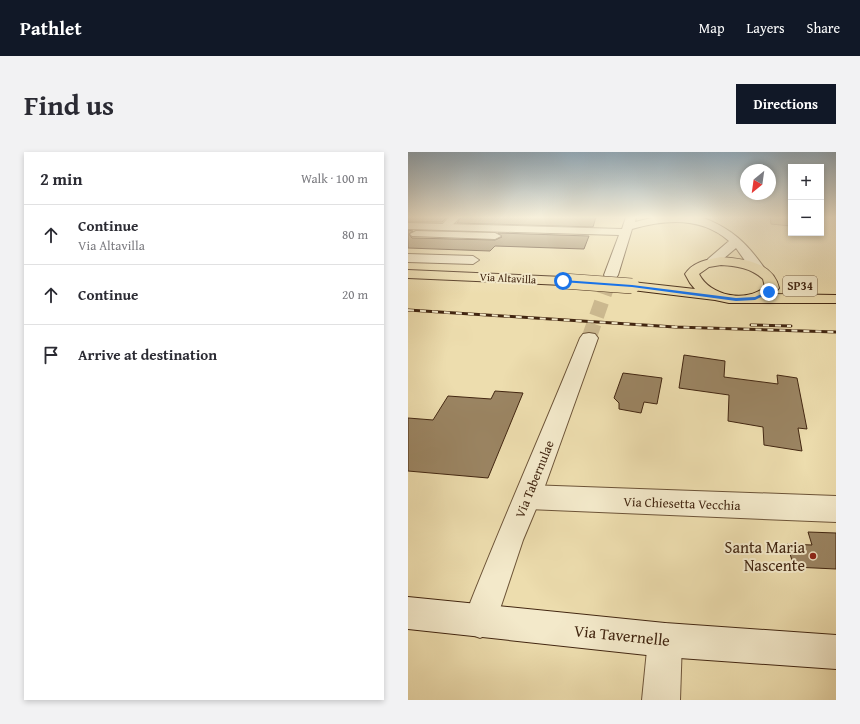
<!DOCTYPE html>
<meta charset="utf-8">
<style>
:root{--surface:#fff;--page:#f2f2f3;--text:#2b2b33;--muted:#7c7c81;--line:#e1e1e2;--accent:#111827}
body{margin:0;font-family:"Gentium Book Plus",serif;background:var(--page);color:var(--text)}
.controls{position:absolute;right:12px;top:12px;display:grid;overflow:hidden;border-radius:0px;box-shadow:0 2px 6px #0003}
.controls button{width:36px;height:36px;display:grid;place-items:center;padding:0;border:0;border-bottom:1px solid var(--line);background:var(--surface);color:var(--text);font:20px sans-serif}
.compass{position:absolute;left:332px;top:12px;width:36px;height:36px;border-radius:50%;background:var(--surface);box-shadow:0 2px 6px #0003;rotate:209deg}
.stop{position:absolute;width:12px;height:12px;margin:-9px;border:3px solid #1a73e8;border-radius:50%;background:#fff}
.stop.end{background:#1a73e8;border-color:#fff;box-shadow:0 1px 4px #0008}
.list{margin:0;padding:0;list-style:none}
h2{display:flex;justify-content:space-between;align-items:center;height:52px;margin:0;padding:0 16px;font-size:17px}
h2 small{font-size:13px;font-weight:400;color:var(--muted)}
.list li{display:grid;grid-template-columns:26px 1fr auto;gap:12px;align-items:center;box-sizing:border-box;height:60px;padding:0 16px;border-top:1px solid var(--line)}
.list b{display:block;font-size:15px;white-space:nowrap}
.list p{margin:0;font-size:13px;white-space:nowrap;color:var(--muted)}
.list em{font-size:13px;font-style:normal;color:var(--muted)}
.icon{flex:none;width:22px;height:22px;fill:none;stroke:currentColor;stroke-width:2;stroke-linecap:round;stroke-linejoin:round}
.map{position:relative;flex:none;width:428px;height:548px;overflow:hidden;border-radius:0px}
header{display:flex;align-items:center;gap:24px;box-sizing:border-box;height:56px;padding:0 20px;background:var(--accent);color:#fff}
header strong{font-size:19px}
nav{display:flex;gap:22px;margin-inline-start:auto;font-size:14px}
.intro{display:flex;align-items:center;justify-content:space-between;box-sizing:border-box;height:96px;padding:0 24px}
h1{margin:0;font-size:28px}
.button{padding:10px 18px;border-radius:0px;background:var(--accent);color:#fff;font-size:14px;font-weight:700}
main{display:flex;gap:24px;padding:0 24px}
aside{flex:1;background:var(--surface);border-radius:0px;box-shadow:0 2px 6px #0003}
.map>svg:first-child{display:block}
.green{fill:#d0be93;stroke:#897252}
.building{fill:#9b8563;stroke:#422611}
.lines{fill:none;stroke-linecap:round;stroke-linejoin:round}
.tertiary-tunnel{stroke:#cbb88f;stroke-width:15;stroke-dasharray:15 8;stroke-linecap:butt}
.minor-casing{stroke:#6d5438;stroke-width:2}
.tertiary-casing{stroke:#6d5438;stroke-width:2}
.secondary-casing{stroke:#422611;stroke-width:2}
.primary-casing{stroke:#422611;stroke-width:2}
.minor{fill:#f3e9ca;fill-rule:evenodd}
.tertiary{fill:#f3e9ca;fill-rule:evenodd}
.secondary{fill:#f3e9ca;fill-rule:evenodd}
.primary{fill:#edddae;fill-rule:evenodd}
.rail-casing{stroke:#422611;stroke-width:3}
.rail{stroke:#f3e9ca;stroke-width:2;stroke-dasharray:6;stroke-linecap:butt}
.primary-bridge-casing{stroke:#422611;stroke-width:16;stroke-linecap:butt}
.primary-bridge{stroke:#edddae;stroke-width:15}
.route{fill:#1a73e8}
.poi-dot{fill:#8f2418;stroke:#f3e9ca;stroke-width:1.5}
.labels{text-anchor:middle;stroke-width:4;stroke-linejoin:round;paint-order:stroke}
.far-street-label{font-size:11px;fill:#422611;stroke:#f3e9ca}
.shield{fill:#f3e9ca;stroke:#776048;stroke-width:1}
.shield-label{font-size:12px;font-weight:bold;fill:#422611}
.street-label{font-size:13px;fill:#422611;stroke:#f3e9ca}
.near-poi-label{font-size:16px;fill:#422611;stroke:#f3e9ca;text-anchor:end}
.near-street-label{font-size:16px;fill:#422611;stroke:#f3e9ca}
</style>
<header>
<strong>Pathlet</strong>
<nav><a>Map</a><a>Layers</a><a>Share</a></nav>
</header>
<div class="intro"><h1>Find us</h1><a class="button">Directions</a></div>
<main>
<aside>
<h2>2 min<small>Walk · 100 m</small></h2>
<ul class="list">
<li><svg class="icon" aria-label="ahead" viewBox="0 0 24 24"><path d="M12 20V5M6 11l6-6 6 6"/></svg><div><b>Continue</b><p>Via Altavilla</p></div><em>80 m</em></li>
<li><svg class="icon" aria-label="ahead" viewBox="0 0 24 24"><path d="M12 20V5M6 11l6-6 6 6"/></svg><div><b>Continue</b></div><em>20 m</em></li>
<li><svg class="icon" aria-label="arrive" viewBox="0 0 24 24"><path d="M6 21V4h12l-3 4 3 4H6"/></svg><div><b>Arrive at destination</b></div></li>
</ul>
</aside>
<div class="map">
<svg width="428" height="548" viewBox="0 0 428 548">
<rect width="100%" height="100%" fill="#edddae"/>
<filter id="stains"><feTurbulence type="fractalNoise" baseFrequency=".005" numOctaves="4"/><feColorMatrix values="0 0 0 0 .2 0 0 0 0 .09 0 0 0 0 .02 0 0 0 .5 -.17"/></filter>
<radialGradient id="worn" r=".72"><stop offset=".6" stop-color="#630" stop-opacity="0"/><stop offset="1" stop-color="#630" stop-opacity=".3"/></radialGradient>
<path class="green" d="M 362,65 L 383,65 L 383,74 L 363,72 Z"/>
<g class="building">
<path d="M 0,65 L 39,65 L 34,70 L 0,70 Z"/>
<path d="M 53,65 L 188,65 L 185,75 L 49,71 Z"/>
<path d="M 0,78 L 5,79 L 1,82 L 4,86 L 87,88 L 94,85 L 90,81 L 181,84 L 176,97 L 87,94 L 82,99 L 0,96 Z"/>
<path d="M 276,203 L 317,209 L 316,225 L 370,232 L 369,223 L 389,226 L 399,277 L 390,276 L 394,299 L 356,293 L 355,275 L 320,269 L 321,243 L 271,236 Z"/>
<path d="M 215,221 L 254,226 L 249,252 L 236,250 L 233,261 L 211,257 L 211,251 L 206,246 Z"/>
<path d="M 87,239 L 115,241 L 80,326 L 0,319 L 0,266 L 25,268 L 40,244 L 83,247 Z"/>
<path d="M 400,380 L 428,381 L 428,417 L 386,415 L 379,392 L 404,393 Z"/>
</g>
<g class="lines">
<path class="tertiary-tunnel" d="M 181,186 L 203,123"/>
<defs>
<g id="minor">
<path d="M 41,65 L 52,65 L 41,77 L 33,77 L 32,75 Z"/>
<path d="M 8,79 L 87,81 L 93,84 L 87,87 L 4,84 L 2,82 Z"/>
<path d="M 0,102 L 65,104 L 71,108 L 65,112 L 0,110 Z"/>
<path d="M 120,333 L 428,344 L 428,370 L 120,357 L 111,353 L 107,345 L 111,337 Z"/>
<path d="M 257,471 L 269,476 L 274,488 L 272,548 L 234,548 L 240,488 L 245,476 Z"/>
</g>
<g id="tertiary">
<path d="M 218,65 L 228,65 L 227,70 L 247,65 L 293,65 C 323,76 339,91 357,117 L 350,121 L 345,120 L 328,96 L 308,113 L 300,113 L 298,110 L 300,107 L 321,89 C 294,65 258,67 224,77 L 210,123 L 208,126 L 198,126 L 196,123 L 211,83 L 0,77 L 0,71 L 214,77 Z"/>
<path d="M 181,181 L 187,182 L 190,186 L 133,345 L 115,388 L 84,481 L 72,486 L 60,481 L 55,469 C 92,374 134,280 172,186 L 175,182 Z"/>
</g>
<path id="secondary" d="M 0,445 L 257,471 L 428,483 L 428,517 L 257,505 L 0,477 Z"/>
<g id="primary">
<path d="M 313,105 C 336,107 365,110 371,136 L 366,142 L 428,143 L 428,151 L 321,151 L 307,148 L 224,138 L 219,137 L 217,134 L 219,131 L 224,130 L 287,137 L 282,131 L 277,122 C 286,109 299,108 313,105 ZM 313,113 C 329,114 343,116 355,127 L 357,135 C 338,151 302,144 291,122 L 301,115 Z"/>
<path d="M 0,118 L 155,125 L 160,126 L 162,129 L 160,132 L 155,133 L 0,126 Z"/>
</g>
</defs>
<use href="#minor" class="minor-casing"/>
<use href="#tertiary" class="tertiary-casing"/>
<use href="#secondary" class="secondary-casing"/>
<use href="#primary" class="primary-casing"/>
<use href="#minor" class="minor"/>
<use href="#tertiary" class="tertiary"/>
<use href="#secondary" class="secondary"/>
<use href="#primary" class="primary"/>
<defs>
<g id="rail">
<path d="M 0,158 L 267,175 L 428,180"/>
<path d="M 343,173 L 383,174"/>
</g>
</defs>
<use href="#rail" class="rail-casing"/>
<use href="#rail" class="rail"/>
<defs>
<path id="primary-bridge" d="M 155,129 L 224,134"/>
</defs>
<use href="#primary-bridge" class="primary-bridge-casing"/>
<use href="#primary-bridge" class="primary-bridge"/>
</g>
<linearGradient id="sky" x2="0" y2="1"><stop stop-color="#93acbc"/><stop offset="0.46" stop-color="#f7f0db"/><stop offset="1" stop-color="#f7f0db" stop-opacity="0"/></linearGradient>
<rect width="428" height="142" fill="url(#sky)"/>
<path class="route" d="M 155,128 L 224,133 L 328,146 L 347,145 L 360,139 L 363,140 L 347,148 L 328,149 L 224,135 L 154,130 Z"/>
<circle class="poi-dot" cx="405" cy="404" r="4"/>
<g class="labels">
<g class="far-street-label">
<text transform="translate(100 126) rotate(3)" y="4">Via Altavilla</text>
</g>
<rect class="shield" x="375" y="124" width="34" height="20" rx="3"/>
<g class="shield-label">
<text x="392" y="138">SP34</text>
</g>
<g class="street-label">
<text transform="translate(126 327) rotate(-68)" y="5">Via Tabernulae</text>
<text transform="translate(274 351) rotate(2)" y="5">Via Chiesetta Vecchia</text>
</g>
<g class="near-poi-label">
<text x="397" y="401">Santa Maria<tspan x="397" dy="18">Nascente</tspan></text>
</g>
<g class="near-street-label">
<text transform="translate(214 483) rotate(6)" y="6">Via Tavernelle</text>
</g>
</g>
<rect width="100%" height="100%" filter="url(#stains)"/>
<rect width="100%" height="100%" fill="url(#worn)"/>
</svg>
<div class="controls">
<button>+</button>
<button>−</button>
</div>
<svg class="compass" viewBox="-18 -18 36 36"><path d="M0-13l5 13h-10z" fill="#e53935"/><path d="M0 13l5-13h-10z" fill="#7c7c81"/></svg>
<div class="stop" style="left:155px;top:129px"></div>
<div class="stop end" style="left:361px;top:140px"></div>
</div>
</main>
